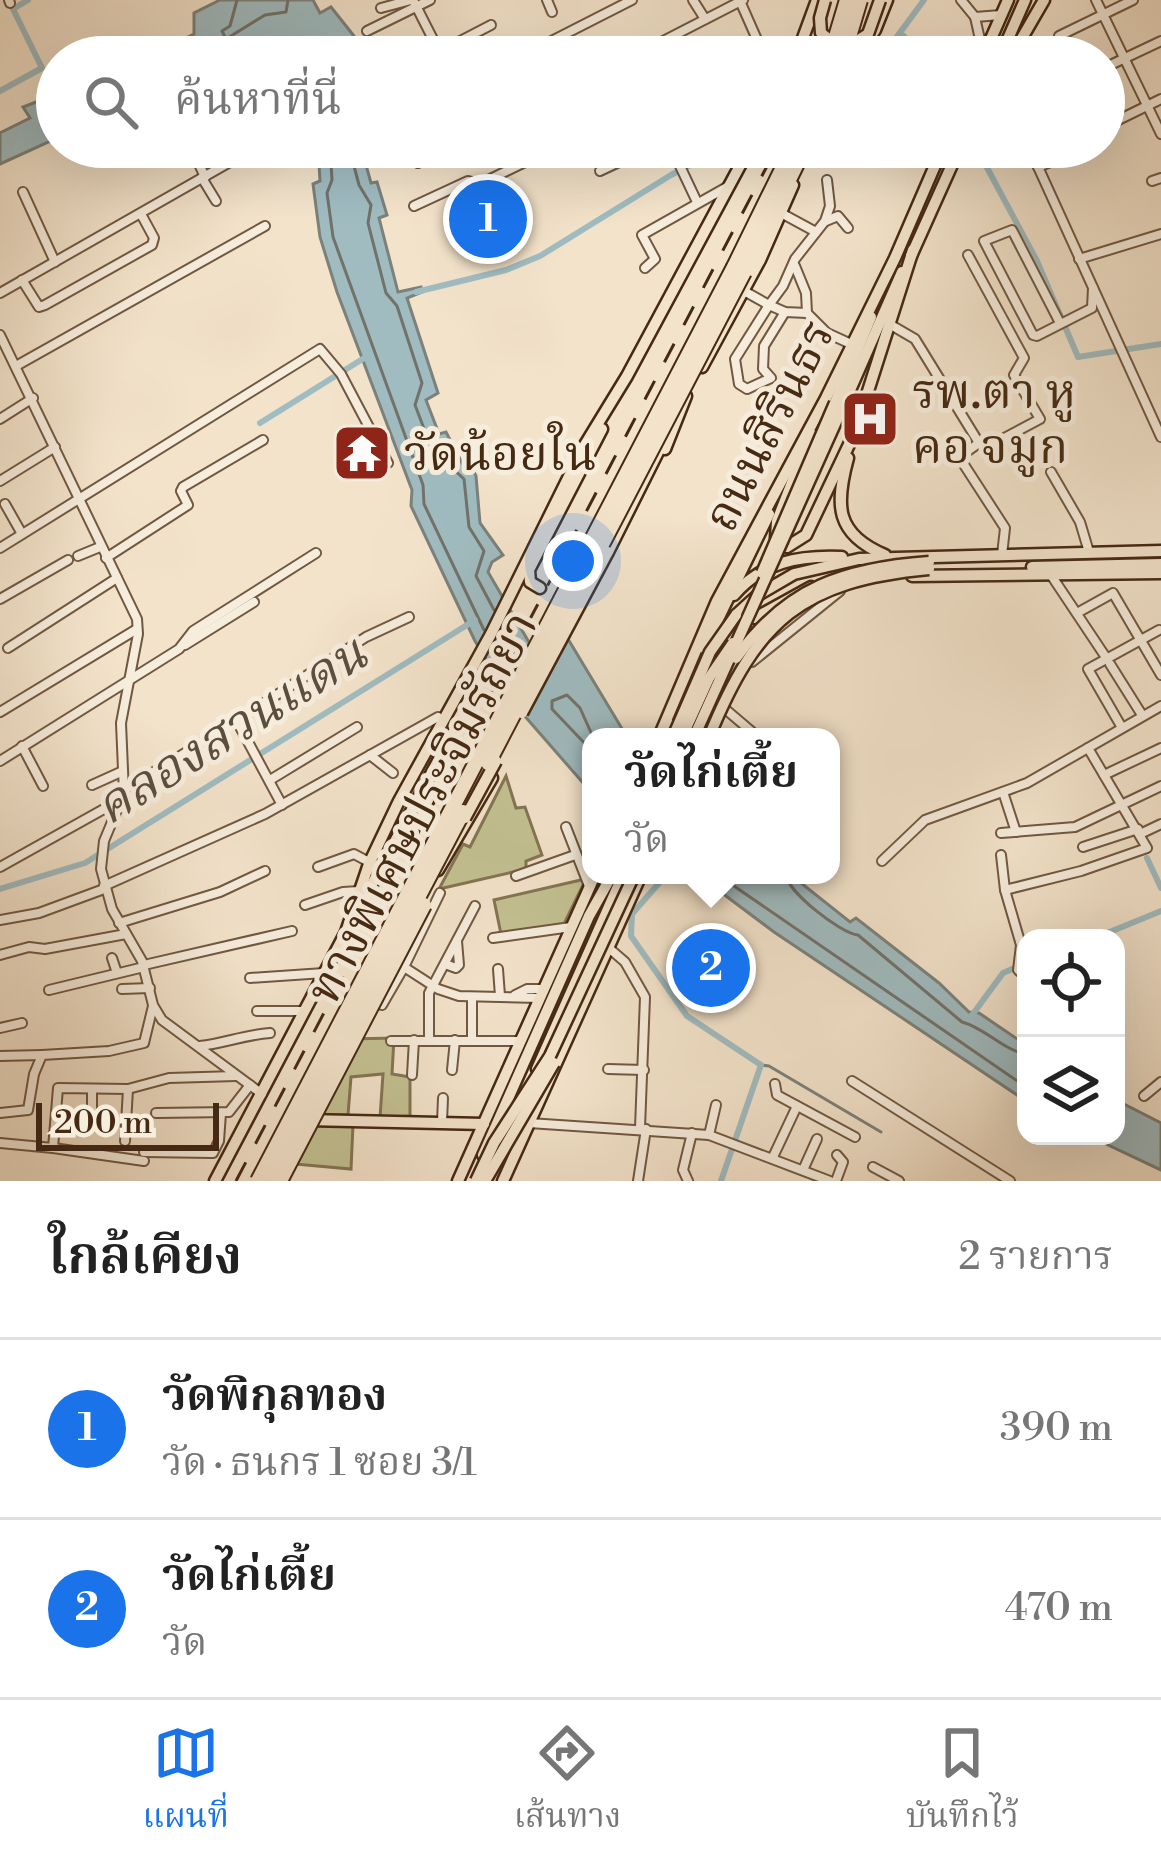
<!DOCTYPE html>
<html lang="th">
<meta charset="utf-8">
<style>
:root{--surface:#fff;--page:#f2f2f2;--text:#222;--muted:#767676;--line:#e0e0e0;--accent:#1a73e8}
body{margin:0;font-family:"Libre Bodoni","Noto Serif Thai",serif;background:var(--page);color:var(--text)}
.controls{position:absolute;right:36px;bottom:36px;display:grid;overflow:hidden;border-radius:24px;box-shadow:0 12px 48px #0002}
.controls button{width:108px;height:108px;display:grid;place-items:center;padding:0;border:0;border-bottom:3px solid var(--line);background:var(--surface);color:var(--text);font:60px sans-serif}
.scale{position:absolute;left:36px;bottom:30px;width:183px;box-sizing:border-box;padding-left:12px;border:6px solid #452912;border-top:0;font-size:33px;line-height:42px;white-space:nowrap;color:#452912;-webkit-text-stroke:9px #f7eddd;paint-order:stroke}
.you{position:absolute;left:573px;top:561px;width:42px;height:42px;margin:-30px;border:9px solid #fff;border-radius:50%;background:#1a73e8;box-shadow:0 0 0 18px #1a73e833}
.badge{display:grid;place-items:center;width:78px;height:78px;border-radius:50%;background:var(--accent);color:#fff;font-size:39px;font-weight:700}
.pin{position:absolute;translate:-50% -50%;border:6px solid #fff;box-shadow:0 3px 12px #0006}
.popup{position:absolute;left:582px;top:728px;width:258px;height:156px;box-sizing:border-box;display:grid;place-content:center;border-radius:24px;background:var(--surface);filter:drop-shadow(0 3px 9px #0005);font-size:39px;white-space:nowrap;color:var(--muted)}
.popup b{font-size:45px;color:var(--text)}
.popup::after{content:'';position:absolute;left:50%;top:100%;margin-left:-24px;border:24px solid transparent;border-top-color:var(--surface)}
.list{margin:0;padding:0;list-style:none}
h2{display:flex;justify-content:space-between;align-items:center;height:156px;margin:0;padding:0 48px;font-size:51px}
h2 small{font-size:39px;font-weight:400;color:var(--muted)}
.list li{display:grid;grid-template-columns:78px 1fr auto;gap:36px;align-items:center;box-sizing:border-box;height:180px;padding:0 48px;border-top:3px solid var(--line)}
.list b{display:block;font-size:45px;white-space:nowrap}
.list p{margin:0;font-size:39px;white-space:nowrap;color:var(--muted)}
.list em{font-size:39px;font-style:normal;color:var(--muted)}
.icon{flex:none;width:66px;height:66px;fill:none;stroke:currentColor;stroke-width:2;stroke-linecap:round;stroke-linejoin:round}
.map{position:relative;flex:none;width:1161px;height:1181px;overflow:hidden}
.search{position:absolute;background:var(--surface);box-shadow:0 12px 48px #0002;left:36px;right:36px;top:36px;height:132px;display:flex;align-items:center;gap:30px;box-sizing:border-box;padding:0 42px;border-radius:66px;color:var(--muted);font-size:45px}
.sheet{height:516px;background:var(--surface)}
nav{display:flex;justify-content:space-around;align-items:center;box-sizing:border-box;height:168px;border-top:3px solid var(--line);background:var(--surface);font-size:33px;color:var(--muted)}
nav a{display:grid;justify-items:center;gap:6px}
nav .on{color:var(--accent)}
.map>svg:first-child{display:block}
.green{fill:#c3c192;stroke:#847552;stroke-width:3}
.water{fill:#a0bcc1;stroke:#7c817b;stroke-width:3}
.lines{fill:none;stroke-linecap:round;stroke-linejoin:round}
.shore{stroke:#72726a;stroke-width:3}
.stream{stroke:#7c817b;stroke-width:3}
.canal{stroke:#a0bcc1;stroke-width:6}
.minor-casing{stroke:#705840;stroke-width:12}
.major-casing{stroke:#452912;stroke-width:15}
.highway-casing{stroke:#452912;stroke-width:18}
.minor{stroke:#f7eddd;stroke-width:8}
.major{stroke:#f3e3cb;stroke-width:10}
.highway{stroke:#f3e3cb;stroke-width:14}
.rail{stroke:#452912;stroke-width:3;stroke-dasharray:21 21;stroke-linecap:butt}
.major-bridge-casing{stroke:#452912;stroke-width:15;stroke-linecap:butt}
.highway-bridge-casing{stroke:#452912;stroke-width:18;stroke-linecap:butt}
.major-bridge{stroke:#f3e3cb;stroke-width:10}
.highway-bridge{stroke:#f3e3cb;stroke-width:14}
.labels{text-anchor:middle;stroke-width:10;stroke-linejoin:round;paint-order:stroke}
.poi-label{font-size:48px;fill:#452912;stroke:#f7eddd;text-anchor:start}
.street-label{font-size:48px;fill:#452912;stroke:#f7eddd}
.water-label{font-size:51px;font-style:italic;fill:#5c4e3e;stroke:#f7eddd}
</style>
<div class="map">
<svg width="1161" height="1181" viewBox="0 0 1161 1181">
<rect width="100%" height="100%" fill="#f3e3cb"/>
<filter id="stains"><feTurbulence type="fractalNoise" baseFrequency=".00167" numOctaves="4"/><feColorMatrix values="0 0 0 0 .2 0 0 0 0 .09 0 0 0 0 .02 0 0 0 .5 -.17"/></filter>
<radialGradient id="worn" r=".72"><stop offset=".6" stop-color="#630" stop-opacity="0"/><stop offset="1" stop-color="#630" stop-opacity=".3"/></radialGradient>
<g class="green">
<path d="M 506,776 L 516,808 L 525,807 L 542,855 L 526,861 L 526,869 L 439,889 L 463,844 L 470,847 Z"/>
<path d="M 581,880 L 584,883 L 563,926 L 501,934 L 494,900 Z"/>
<path d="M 394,1038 L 392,1074 L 410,1077 L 410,1116 L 380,1118 L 383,1074 L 351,1077 L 348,1115 L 311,1115 L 349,1039 Z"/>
<path d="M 317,1124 L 353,1125 L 351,1169 L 295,1164 Z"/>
</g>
<g class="water">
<path d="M 220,0 L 313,0 L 320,13 L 331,7 L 354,36 L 360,57 L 288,57 L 279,39 L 245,57 L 146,57 L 194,34 L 194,13 Z"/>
<path d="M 57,94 L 57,138 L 0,164 L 0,133 L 30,118 L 23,107 Z"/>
<path d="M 318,147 L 361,147 L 371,183 L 377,182 L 387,215 L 379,218 L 398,292 L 421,287 L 422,292 L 407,298 L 438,393 L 426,400 L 439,434 L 446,432 L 462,463 L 469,462 L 476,476 L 480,523 L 503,555 L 492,562 L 488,572 L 548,675 L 568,639 L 627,737 L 591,737 L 591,792 L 509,698 L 475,641 L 411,506 L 412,490 L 337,292 L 320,237 L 313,184 L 320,181 Z"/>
<path d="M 698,875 L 791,875 L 850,922 L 856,918 L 939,983 L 969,1012 L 979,1013 L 1026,1045 L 1026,1101 L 774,932 Z"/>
<path d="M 1116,1100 L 1161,1123 L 1161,1170 L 1089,1136 L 1116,1136 Z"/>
</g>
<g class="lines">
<g class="shore">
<path d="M 237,0 L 230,26 L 222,31 L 226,39 L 265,15 L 286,12 L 288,0"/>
<path d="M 330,147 L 332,180 L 327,193 L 333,237 L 423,485 L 424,504 L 484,630"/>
<path d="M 349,147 L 359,185 L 371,205 L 368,223 L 386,293 L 397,306 L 422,383 L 415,405 L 428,439 L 440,447 L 452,468 L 464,479 L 469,527 L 484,551 L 476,576 L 494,610"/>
<path d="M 591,750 L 552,709 L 552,701 L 567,695 L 580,708 L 593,737"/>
<path d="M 718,875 L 1026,1087"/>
<path d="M 786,875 C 788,892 840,933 858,935 L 962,1022 C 985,1028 1003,1050 1026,1054"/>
</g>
<path class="stream" d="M 761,1065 L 769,1066 L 881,1132"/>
<g class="canal">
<path d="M 900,33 L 927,57"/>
<path d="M 882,57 L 924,0"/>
<path d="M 0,91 L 42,68 L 13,9 L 28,0"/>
<path d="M 976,147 L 1037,261 L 1078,357 L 1161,344"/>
<path d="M 416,292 L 506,270 L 540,256 L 671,175 L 725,147"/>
<path d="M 260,423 L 369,355"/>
<path d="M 1147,858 L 1161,888"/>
<path d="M 666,875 L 632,914 L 631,936 L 687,1016 L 761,1065 L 721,1181"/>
<path d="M 0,889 L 85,863 L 475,620"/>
<path d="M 1095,938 L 1161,911"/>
<path d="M 970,1018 L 1003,973 L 1026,963"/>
</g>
<defs>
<g id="minor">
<path d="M 9,0 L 10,3"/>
<path d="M 413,0 L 442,57"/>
<path d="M 547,0 L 552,12"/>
<path d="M 693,0 L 705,19"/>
<path d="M 961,0 L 975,17 L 983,53"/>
<path d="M 1096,0 L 1161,134"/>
<path d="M 740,1 L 759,44 L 741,57"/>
<path d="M 381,8 L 411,0"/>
<path d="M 975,17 L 1001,15"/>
<path d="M 367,31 L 430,0"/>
<path d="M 1059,36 L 1133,0"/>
<path d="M 439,52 L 491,25"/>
<path d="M 520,57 L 632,0"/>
<path d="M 632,57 L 743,0"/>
<path d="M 1104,68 L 1161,41"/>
<path d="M 1104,127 L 1161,99"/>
<path d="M 191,147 L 205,177"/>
<path d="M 404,147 L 408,157 L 418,163 L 454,147"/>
<path d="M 671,147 L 697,202"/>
<path d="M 1029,147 L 1161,437"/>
<path d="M 1038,167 L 1084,149"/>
<path d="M 600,171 L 651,147"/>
<path d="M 202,178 L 216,201"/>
<path d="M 827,180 L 830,206 L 825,221 L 795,259 L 783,286 L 769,305 L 785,312 L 807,313 L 827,333 L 851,344"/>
<path d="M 1152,181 L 1161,178"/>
<path d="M 23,192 L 55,262"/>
<path d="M 414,206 L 468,181 L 480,184 L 556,147"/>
<path d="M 781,213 L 816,232"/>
<path d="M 826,221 L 838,216 L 848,228"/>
<path d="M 968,255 L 1024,358 L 1014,375 L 1040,419 L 991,445 L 979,443 L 959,457 L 1005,528 L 1002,555"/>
<path d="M 1079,259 L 1161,234"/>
<path d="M 795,266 L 806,293 L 807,313"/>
<path d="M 645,268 L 655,259 L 642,235 L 727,187"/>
<path d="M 22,280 L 39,307 L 45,305 L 152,245 L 154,238 L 141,214"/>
<path d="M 744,291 L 769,305 L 735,359 L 739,384 L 747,389 L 771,378 L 763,369 L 764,346 L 785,312"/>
<path d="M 0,293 L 244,154"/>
<path d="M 1060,323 L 1012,230 L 984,241 L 1033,335 L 1037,336 L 1092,308 L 1093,288"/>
<path d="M 891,325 L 915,339 L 979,443"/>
<path d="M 0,335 L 137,619 L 138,634 L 121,723 L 124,793 L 104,841 L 101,869 L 112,909 L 142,961 L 153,1005 L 162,1020 L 262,1094"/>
<path d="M 16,366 L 265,226"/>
<path d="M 0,419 L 33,398"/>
<path d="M 1051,472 L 1080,522 L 1089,552"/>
<path d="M 0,481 L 55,447"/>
<path d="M 5,504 L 22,534"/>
<path d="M 0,548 L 320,349 L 341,374 L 388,463"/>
<path d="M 78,556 L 100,547"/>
<path d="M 106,558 L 188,505 L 181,491 L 183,487 L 263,440"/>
<path d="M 1051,575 L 1107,659"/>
<path d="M 0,599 L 68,560"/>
<path d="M 1077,613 L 1113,593 L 1161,675"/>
<path d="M 185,645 L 254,602"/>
<path d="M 8,648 L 117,578"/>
<path d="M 752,662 L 840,591"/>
<path d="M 1110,664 L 1142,715"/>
<path d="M 724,708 L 758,737"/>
<path d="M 0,712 L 137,629"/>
<path d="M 1121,726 L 1088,669 L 1159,630"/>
<path d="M 666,737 L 671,724"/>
<path d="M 22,746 L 43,786"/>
<path d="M 370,755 L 393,773"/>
<path d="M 0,761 L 179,649 L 193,631 L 316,553"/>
<path d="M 1104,775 L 1161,748"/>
<path d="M 270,780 L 357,727"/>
<path d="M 92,785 L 123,771"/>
<path d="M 126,789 L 208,739"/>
<path d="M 1003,792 L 1016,832"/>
<path d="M 282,805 L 240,727 L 241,718 L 366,637 L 409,617"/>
<path d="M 566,827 L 589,886"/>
<path d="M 1001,833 L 1075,827 L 1161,786"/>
<path d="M 1140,834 L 1161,824"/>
<path d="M 1083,847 L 1138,829"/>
<path d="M 1001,855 L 1005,890 L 1081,871 L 1147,848 L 1088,748"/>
<path d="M 882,861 L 925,820 L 1027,783 L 1161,706"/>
<path d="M 0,867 L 120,800"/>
<path d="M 318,867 L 354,854 L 369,862"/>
<path d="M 516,876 L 575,855"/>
<path d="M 104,886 L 265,814 L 438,717"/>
<path d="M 1005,890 L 1021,945 L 1018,970 L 1026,977"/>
<path d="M 440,893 L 404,967 L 438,989 L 459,996 L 539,998"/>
<path d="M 305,905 L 343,892 L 359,891"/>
<path d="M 0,920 L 39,913 L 104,889"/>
<path d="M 119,923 L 220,892 L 265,871"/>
<path d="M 493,938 L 571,927"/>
<path d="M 610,949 L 625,962 L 645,997 L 640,1128"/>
<path d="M 0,955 L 29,947 L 45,949 L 126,934"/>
<path d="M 112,958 L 117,973"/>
<path d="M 445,964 L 456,968 L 459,965 L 457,941"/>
<path d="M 144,965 L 292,931"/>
<path d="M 498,969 L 500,996"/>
<path d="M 250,978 L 324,973"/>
<path d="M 122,989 L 150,988"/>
<path d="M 49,990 L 144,967"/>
<path d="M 515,995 L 527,989 L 543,989"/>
<path d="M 472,998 L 472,1039"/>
<path d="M 382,1005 L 404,967"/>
<path d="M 257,1011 L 304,1011"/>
<path d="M 0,1028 L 22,1023"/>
<path d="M 429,1040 L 429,993 L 475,906"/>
<path d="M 391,1041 L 520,1041"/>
<path d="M 200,1046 C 225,1043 244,1035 270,1033"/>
<path d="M 0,1056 L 42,1055"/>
<path d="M 608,1069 L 644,1070"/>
<path d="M 452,1070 L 455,1040"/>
<path d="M 412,1075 L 414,1040"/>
<path d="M 852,1081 L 1010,1181"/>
<path d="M 775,1084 L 777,1095 L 855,1137"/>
<path d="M 1144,1096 L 1161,1082"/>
<path d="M 0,1113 L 28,1110 L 34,1074 L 42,1055 L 109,1051 L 144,1043 L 153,1006"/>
<path d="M 156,1113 L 229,1112 L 250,1085"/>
<path d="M 92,1116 L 92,1089"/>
<path d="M 442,1122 L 443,1098"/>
<path d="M 529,1123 L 709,1135 L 830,1181"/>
<path d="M 709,1135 L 716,1105"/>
<path d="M 125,1141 L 128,1089"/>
<path d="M 0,1143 L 53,1148 L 58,1088 L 128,1089 L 169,1078 L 236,1076"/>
<path d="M 53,1148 L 144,1161"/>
<path d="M 144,1152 L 213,1153 L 219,1141 L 221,1113"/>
<path d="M 773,1157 L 797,1106"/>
<path d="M 873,1167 L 899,1181"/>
<path d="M 803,1170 L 817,1139"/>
<path d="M 638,1181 L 646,1129"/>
<path d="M 688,1181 L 683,1170 L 692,1133"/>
<path d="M 836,1181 L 843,1162 L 837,1155"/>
</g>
<g id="major">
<path d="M 796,57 L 817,0"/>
<path d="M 856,57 L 875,30 L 887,0"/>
<path d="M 983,57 L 1008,0"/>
<path d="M 1000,57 L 1025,0"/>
<path d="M 1011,57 L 1044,0"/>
<path d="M 911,256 L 960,147"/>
<path d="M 702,367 L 760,260 L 793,185"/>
<path d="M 835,403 L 871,317"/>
<path d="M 843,406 L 902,272"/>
<path d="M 811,434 L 777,521 L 776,538 L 787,547 L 806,535 L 855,432 L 913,250"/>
<path d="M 665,449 L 686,396"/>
<path d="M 848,458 C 835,505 835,534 885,555"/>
<path d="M 608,552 L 663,442"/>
<path d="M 1032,567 L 1161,564"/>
<path d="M 912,576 L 1161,573"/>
<path d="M 540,588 L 530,582 L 529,570 L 602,429"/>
<path d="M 734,595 C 762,562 799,555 842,557"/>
<path d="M 736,615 L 758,595 L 794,574 L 859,559 L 1161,551"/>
<path d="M 755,618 L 811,587"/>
<path d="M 704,648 L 769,514"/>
<path d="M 659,737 L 717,601 L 826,398 L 895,258 L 943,147"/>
<path d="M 438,870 L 492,778"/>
<path d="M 362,903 L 453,733 L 487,752 L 459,810"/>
<path d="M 537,1069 L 623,875"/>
<path d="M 307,1120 L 484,1124"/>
<path d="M 483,1155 L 589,916 L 612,875"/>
<path d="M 215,1181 L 346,932 L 369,864 L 399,801 L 491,634 L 583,448 L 627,376 L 750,147"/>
<path d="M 458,1181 L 595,875"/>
<path d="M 503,1181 L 641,875"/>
</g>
<g id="highway">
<path d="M 734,267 L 793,147"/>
<path d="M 744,272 L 805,147"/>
</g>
</defs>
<use href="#minor" class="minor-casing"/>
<use href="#major" class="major-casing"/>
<use href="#highway" class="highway-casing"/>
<use href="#minor" class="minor"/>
<use href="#major" class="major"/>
<use href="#highway" class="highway"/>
<g class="rail">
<path d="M 822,57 L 851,0"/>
<path d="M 236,1181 L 777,147"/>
</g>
<defs>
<g id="major-bridge">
<path d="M 825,0 L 820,18 L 821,33 L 835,44 L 849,46 L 868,34 L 880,0"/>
<path d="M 762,573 L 835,403"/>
<path d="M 736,658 C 787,587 845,568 929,562"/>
<path d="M 522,713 L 608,552"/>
<path d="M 673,737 L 710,652 L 736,615"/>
<path d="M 682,737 L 709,678 L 733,643"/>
<path d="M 694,737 L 843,406"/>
<path d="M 709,737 C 757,620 801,581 929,569"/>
<path d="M 465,818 L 496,761"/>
<path d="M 476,1181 L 494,1143 L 550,1056 L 634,875"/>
<path d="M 485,1181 L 554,1063"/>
</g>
<g id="highway-bridge">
<path d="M 830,57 L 847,0"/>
<path d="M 843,57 L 860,0"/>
<path d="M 488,763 L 744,272"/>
<path d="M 258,1181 L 734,267"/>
<path d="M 269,1181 L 463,812"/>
<path d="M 280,1181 L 424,905"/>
</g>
</defs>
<use href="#major-bridge" class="major-bridge-casing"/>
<use href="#highway-bridge" class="highway-bridge-casing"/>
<use href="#major-bridge" class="major-bridge"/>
<use href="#highway-bridge" class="highway-bridge"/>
</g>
<defs>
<symbol id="hospital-square" viewBox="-11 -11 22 22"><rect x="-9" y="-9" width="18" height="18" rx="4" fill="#8f2418" stroke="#f7eddd"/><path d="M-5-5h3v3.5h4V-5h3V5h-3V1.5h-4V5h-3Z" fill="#fff"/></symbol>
<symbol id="temple-square" viewBox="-11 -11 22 22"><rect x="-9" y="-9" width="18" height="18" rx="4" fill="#8f2418" stroke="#f7eddd"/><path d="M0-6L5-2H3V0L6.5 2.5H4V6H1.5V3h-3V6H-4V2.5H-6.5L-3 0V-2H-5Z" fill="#fff"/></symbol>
</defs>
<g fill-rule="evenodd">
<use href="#hospital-square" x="837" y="386" width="66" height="66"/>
<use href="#temple-square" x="329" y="420" width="66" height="66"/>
</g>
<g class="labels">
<g class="poi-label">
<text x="912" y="408">รพ.ตา หู<tspan x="912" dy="55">คอ จมูก</tspan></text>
<text x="404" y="470">วัดน้อยใน</text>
</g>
<g class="street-label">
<text transform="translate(768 425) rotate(-63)" y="17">ถนนสิรินธร</text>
<text transform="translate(421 807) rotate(-62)" y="17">ทางพิเศษประจิมรัถยา</text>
</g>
<g class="water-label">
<text transform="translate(230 729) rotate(-32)" y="18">คลองสวนแดน</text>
</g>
</g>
<rect width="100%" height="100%" filter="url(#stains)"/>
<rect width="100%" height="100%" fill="url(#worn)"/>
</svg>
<div class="controls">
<button><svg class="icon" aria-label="locate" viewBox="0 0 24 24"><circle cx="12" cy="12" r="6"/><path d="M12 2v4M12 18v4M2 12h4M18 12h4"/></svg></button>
<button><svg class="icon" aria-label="layers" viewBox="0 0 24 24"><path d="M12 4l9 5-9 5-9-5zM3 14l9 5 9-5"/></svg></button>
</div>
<div class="scale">200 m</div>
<div class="you"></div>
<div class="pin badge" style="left:488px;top:219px">1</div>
<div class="pin badge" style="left:711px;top:968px">2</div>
<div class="popup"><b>วัดไก่เตี้ย</b>วัด</div>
<div class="search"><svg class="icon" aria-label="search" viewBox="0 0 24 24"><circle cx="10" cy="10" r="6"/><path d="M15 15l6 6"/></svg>ค้นหาที่นี่</div>
</div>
<section class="sheet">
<h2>ใกล้เคียง<small>2 รายการ</small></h2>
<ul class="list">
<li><span class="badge">1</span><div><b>วัดพิกุลทอง</b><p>วัด · ธนกร 1 ซอย 3/1</p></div><em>390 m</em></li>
<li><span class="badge">2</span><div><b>วัดไก่เตี้ย</b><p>วัด</p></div><em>470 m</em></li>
</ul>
</section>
<nav>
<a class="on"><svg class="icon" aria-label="map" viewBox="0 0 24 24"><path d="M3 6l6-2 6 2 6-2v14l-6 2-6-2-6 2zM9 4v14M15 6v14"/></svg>แผนที่</a>
<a><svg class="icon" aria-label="directions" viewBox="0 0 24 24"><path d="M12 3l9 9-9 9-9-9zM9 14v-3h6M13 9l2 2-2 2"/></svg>เส้นทาง</a>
<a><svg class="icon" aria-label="saved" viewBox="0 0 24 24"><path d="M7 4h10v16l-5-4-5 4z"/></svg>บันทึกไว้</a>
</nav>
